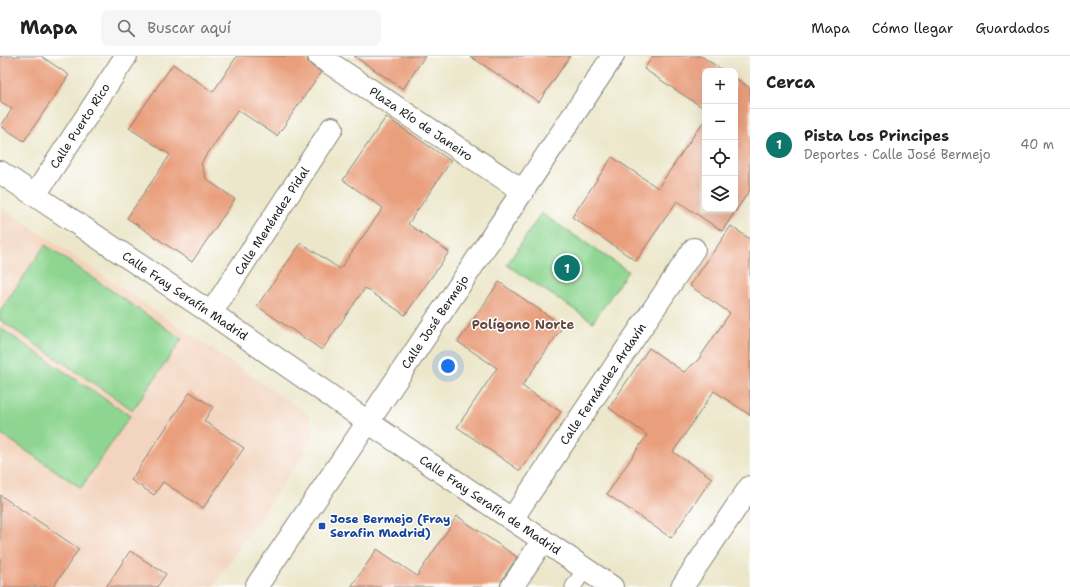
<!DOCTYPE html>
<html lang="es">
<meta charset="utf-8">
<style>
:root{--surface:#fff;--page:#f6f6f6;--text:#222;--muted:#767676;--line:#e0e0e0;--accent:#0f766e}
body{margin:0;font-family:"Shantell Sans",sans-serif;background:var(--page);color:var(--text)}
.controls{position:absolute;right:12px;top:12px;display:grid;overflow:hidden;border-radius:8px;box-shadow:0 4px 16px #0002}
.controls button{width:36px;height:36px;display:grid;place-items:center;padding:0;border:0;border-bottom:1px solid var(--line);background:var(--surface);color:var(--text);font:20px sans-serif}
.you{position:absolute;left:448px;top:310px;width:14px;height:14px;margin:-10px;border:3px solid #fff;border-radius:50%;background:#1a73e8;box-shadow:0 0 0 6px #1a73e833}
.badge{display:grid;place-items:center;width:26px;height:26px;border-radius:50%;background:var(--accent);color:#fff;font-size:13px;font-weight:700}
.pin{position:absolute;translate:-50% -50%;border:2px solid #fff;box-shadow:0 1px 4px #0006}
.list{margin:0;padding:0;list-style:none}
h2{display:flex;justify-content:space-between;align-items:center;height:52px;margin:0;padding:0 16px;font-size:17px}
h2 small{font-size:13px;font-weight:400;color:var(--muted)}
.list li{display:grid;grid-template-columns:26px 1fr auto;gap:12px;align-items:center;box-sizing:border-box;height:72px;padding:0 16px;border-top:1px solid var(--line)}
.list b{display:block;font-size:15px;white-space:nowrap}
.list p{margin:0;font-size:13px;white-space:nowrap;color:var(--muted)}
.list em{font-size:13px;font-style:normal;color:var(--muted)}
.icon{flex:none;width:22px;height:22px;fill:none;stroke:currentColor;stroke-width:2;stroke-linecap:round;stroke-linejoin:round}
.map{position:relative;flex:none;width:750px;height:531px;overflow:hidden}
header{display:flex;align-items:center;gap:24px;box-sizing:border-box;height:56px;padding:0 20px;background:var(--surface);border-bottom:1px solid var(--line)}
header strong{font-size:19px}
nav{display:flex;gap:22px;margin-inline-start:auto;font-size:14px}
.search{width:280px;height:36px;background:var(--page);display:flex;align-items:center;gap:10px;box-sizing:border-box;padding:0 14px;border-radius:8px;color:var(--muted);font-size:15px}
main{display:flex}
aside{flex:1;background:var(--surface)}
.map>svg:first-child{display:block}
.built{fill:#f3d4be}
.park{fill:#8dd590;stroke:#547856}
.building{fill:#e99e7c}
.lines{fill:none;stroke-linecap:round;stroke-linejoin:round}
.service-casing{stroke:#848274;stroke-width:17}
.pedestrian-casing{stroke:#848274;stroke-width:24}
.minor-casing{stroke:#848274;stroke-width:24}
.service{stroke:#fff;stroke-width:15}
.pedestrian{stroke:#fff;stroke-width:22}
.minor{stroke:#fff;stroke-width:22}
.transit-dot{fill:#1a4fb4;stroke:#fff;stroke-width:1.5}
.labels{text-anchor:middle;stroke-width:3;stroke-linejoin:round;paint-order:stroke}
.street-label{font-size:12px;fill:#1c1c1c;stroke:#fff}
.transit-label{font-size:12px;font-weight:bold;fill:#164399;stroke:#fff;text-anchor:start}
.neighbourhood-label{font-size:13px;font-weight:bold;fill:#644a3e;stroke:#fff}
</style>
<header>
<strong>Mapa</strong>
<div class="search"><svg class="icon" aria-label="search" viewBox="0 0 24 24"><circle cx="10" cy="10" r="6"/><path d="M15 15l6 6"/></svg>Buscar aquí</div>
<nav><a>Mapa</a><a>Cómo llegar</a><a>Guardados</a></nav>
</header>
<main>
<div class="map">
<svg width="750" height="531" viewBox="0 0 750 531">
<rect width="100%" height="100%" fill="#fff"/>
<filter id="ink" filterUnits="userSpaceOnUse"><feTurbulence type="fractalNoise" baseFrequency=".025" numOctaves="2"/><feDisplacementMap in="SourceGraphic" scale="8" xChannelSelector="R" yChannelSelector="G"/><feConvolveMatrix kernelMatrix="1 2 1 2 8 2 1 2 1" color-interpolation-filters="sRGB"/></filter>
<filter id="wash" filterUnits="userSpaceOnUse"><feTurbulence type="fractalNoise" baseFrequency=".012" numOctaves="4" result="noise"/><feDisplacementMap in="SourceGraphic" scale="16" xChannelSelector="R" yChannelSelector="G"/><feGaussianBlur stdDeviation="0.9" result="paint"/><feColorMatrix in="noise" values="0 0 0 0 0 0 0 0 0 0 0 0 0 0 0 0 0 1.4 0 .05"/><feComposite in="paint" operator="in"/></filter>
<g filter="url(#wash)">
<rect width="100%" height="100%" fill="#ece7cb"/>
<path class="built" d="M 0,150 L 309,359 L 314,381 L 213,531 L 0,531 Z"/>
<g class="park">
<path d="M 541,157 L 628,215 L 593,266 L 507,209 Z"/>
<path d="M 45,189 L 182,283 L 133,354 L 0,264 L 0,255 Z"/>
<path d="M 0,272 L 130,360 L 81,432 L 0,377 Z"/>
</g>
<g id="blocks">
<g class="building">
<path d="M 0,0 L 41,0 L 69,19 L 24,85 L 1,70 L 12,53 L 0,45 Z"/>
<path d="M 237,0 L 307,0 L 308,6 L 312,10 L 321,16 L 277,80 L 238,54 L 201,107 L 206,123 L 235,143 L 192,206 L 127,162 L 170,99 L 129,72 L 173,8 L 213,36 Z"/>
<path d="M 354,0 L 425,0 L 403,33 Z"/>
<path d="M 470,0 L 570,0 L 539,46 Z"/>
<path d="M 653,0 L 701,0 L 724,15 L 705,15 L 705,53 L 644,13 Z"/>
<path d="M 735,22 L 750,32 L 750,134 L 722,175 L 677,145 L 636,205 L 572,161 L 612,101 L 658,132 L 705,63 L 705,153 L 735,153 Z"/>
<path d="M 386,61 L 451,105 L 408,168 L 449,196 L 405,259 L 365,232 L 322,294 L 257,250 L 301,187 L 340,213 L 383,152 L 343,124 Z"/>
<path d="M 731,170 L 750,183 L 750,359 L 714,335 L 673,396 L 712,422 L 671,482 L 607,438 L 647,379 L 609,352 L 649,292 L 684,316 L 698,304 L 730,257 L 690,230 Z"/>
<path d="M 499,226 L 563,270 L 522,330 L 561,356 L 520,415 L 457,371 L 497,312 L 458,286 Z"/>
<path d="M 190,336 L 213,351 L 204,365 L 244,392 L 203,452 L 163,426 L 154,439 L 131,424 Z"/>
<path d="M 0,439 L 79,493 L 53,531 L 0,531 Z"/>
<path d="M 457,460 L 517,501 L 502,524 L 500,531 L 351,531 L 377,493 L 417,520 Z"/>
<path d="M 130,495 L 166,518 L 157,531 L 106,531 Z"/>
</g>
</g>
</g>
<g filter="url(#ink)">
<use href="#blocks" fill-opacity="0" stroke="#848274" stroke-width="1"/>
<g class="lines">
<defs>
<path id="service" d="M 573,531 L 585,513"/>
<path id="pedestrian" d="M 319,0 L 523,135"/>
<g id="minor">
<path d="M 0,116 L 211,257 L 368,366 L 612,531"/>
<path d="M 35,139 L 126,0"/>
<path d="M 211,257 L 332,72"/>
<path d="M 512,463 L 694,193"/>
<path d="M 256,531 L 368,366 L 613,0"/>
<path d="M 512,531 L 543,484"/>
<path d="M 682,531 L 750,431"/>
</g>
</defs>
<use href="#service" class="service-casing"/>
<use href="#pedestrian" class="pedestrian-casing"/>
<use href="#minor" class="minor-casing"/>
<use href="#service" class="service"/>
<use href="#pedestrian" class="pedestrian"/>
<use href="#minor" class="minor"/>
</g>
</g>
<rect class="transit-dot" x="318" y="466" width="8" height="8" rx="2"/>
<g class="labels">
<g class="street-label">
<text transform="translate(421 68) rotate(34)" y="4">Plaza Río de Janeiro</text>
<text transform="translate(80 70) rotate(-57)" y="4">Calle Puerto Rico</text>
<text transform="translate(272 165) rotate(-57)" y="4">Calle Menéndez Pidal</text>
<text transform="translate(185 240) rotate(34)" y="4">Calle Fray Serafín Madrid</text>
<text transform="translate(435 266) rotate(-56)" y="4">Calle José Bermejo</text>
<text transform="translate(603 328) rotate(-56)" y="4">Calle Fernández Ardavín</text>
<text transform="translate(490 449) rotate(34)" y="4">Calle Fray Serafín de Madrid</text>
</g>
<g class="transit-label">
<text x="330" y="467">Jose Bermejo (Fray<tspan x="330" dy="14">Serafin Madrid)</tspan></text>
</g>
<g class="neighbourhood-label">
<text x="523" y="273">Polígono Norte</text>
</g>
</g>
</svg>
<div class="controls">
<button>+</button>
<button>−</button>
<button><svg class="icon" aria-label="locate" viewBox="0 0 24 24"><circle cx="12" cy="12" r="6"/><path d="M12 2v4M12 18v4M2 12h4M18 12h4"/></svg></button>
<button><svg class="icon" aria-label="layers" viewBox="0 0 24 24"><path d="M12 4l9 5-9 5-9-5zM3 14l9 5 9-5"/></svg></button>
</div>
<div class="you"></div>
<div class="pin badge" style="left:567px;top:212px">1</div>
</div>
<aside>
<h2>Cerca<small></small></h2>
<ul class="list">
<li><span class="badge">1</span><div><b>Pista Los Principes</b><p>Deportes · Calle José Bermejo</p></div><em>40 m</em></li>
</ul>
</aside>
</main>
